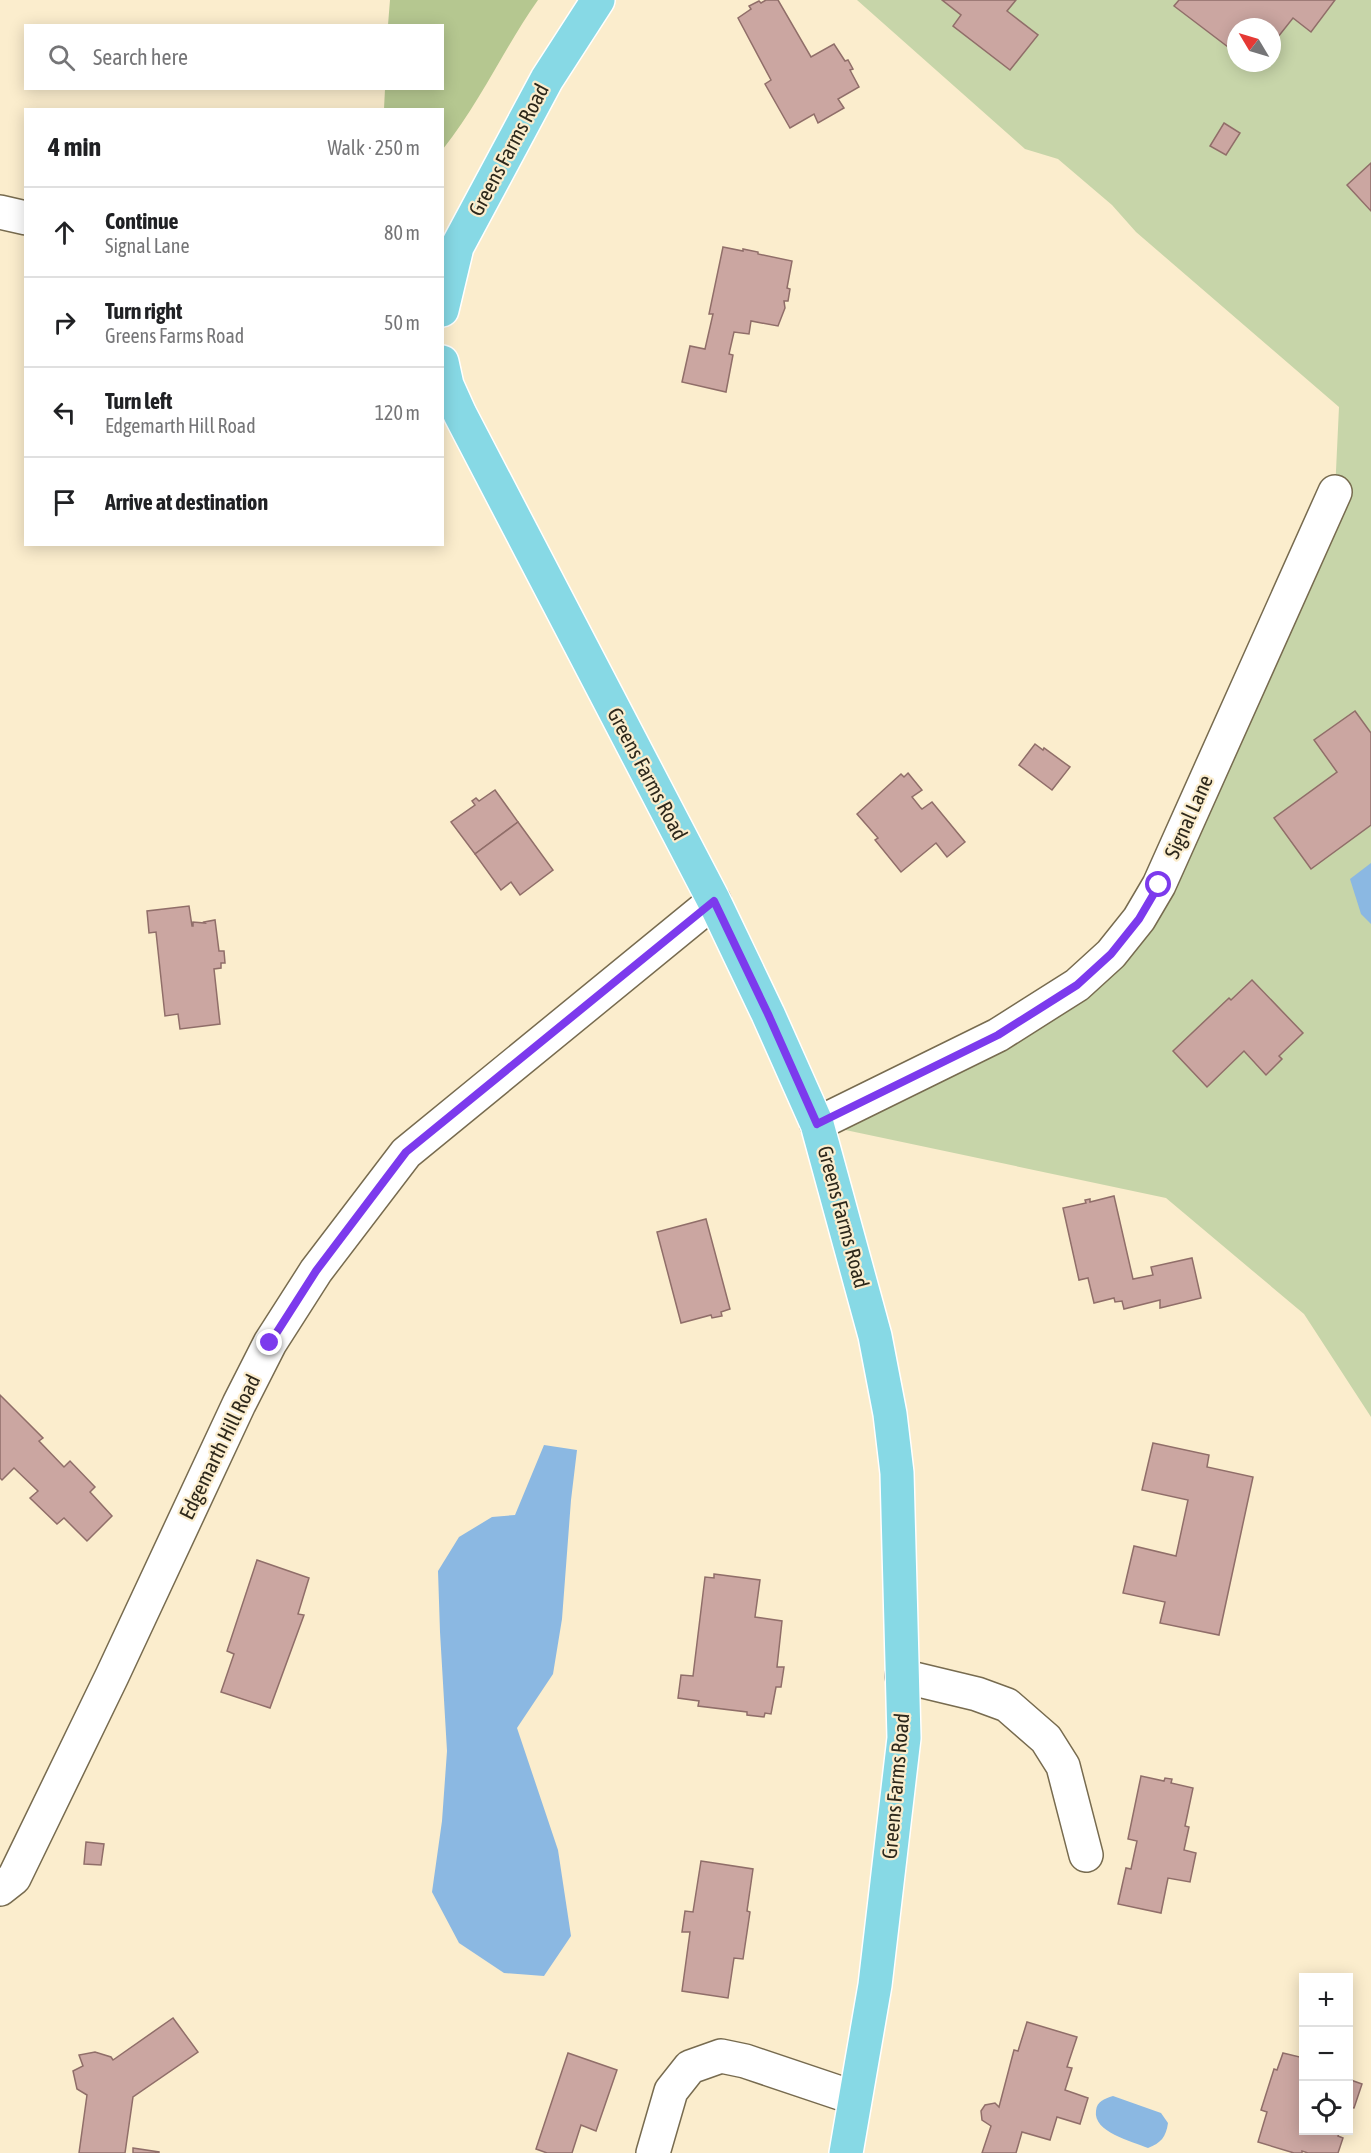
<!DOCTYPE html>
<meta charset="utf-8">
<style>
:root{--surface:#fff;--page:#f6f6f6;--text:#202124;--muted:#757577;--line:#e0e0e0}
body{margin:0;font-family:"Asap Condensed",sans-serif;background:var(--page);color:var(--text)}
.controls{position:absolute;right:18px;bottom:18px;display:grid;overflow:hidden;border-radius:0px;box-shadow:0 3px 15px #0003}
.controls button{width:54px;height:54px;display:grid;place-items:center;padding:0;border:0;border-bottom:2px solid var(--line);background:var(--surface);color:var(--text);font:30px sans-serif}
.compass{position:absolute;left:1227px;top:18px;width:54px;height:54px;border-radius:50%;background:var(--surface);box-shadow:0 3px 15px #0003;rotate:308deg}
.stop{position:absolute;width:18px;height:18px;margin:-14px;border:4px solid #7c3aed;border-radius:50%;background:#fff}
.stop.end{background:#7c3aed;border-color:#fff;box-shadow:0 2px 6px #0008}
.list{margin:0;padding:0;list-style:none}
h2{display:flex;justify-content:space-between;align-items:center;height:78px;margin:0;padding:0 24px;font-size:26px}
h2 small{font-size:20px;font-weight:400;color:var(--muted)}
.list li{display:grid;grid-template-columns:39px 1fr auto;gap:18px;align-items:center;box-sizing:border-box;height:90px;padding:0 24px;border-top:2px solid var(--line)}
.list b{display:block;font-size:22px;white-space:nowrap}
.list p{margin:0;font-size:20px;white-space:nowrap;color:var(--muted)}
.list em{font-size:20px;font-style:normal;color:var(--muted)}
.icon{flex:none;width:33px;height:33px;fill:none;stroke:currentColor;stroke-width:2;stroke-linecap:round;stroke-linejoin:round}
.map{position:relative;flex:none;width:1371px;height:2153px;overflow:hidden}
.search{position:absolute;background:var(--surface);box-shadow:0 3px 15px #0003;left:24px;top:24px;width:420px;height:66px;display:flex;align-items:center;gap:15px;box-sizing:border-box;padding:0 21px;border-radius:0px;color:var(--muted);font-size:22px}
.panel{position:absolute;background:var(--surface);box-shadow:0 3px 15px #0003;left:24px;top:108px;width:420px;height:438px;border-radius:0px}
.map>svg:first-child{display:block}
.green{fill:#c7d5a9;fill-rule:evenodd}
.forest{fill:#b5c790}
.water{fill:#8bb8e2}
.building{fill:#cba6a1;stroke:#906e69;stroke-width:1.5}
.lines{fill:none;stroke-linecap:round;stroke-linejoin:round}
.minor-casing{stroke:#776b4f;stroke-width:36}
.major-casing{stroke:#fff;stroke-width:36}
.minor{stroke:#fff;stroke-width:33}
.major{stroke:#87d9e5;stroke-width:33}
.route{stroke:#7c3aed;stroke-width:8}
.labels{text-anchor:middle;stroke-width:4.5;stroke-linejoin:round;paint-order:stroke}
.street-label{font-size:21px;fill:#2d281b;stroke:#fbedcd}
</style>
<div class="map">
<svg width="1371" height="2153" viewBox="0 0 1371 2153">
<rect width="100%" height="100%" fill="#fbedcd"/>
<path class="green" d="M 857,0 L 1371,0 L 1371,1417 L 1304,1314 L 1166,1198 L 817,1124 L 1111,954 L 1335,492 L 1339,407 L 1136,232 L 1112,205 L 1058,159 L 1025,149 ZM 1236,27 L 1272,27 L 1272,63 L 1236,63 Z"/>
<path class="forest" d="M 390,0 L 538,0 C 504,48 480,103 443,149 L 442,110 L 384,109 L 385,89 L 442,88 L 442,26 L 388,25 Z"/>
<g class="water">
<path d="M 1371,863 L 1371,924 L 1361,914 L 1350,879 Z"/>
<path d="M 544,1445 L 577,1450 L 571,1500 L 562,1619 L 553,1674 L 517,1728 L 558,1850 L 571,1936 L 544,1976 L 504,1973 L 459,1943 L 432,1892 L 442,1821 L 447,1751 L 440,1632 L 438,1571 L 459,1537 L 492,1517 L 515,1515 Z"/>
<path d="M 1113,2096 L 1161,2113 L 1168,2123 C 1166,2137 1161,2143 1148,2148 C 1131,2141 1093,2132 1096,2111 C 1097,2101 1104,2099 1113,2096 Z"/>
</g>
<g class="building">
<path d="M 766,0 L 778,0 L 811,57 L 834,44 L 845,61 L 848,60 L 853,69 L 850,70 L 859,87 L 838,99 L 844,108 L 818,123 L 814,114 L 790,128 L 765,84 L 771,80 L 738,18 L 751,9 L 749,6 L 759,1 L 761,3 Z"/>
<path d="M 942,0 L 1016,0 L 1007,11 L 1038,35 L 1010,70 L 953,26 L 961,15 Z"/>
<path d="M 1179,0 L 1335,0 L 1311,32 L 1293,18 L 1278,37 L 1272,32 L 1272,27 L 1265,27 L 1259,23 L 1256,27 L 1236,27 L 1236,53 L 1174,6 Z"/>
<path d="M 1224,123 L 1240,133 L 1226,155 L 1210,146 Z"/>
<path d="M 1371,163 L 1371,211 L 1347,185 Z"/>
<path d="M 723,247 L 743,251 L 743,249 L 758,252 L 758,254 L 792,261 L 787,288 L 790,289 L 788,301 L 784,301 L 785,308 L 778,326 L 751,321 L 749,334 L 734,332 L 729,354 L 733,355 L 726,392 L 682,382 L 690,346 L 705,349 L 713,314 L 709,314 Z"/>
<path d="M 1355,711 L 1371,733 L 1371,825 L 1311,869 L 1274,818 L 1337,772 L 1314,740 Z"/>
<path d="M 1035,744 L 1043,750 L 1044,748 L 1070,767 L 1052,790 L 1019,765 Z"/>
<path d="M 908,773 L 922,790 L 912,797 L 920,807 L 922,809 L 932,802 L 965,842 L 947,857 L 936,843 L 901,872 L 875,840 L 878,838 L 857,814 L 901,774 L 904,777 Z"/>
<path d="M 495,790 L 518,822 L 475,854 L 451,822 L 475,805 L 472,801 L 476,798 L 479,801 Z"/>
<path d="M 518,822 L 553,870 L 520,895 L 511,882 L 501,890 L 475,854 Z"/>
<path d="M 189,906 L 192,926 L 193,926 L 193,922 L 205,923 L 204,922 L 215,920 L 219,951 L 224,951 L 225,963 L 221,963 L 221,968 L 214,969 L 220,1024 L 180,1029 L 178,1014 L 165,1016 L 156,932 L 149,933 L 147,911 Z"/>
<path d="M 1252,980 L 1303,1033 L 1279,1056 L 1282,1059 L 1266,1075 L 1244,1051 L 1207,1087 L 1173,1051 L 1229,998 L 1231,1000 Z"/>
<path d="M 1114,1196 L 1133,1279 L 1153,1275 L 1151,1267 L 1192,1258 L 1201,1298 L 1160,1308 L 1160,1300 L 1124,1309 L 1122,1301 L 1115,1302 L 1114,1298 L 1094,1303 L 1088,1278 L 1079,1280 L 1063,1208 L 1086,1203 L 1085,1200 L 1090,1199 L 1090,1202 Z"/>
<path d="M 706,1219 L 730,1309 L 721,1312 L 722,1316 L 712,1318 L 711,1315 L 681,1323 L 657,1232 Z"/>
<path d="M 0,1395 L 43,1438 L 39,1441 L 64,1467 L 70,1461 L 95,1487 L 90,1492 L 112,1516 L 87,1541 L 64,1518 L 57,1524 L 30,1498 L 38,1491 L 14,1468 L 2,1480 L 0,1478 Z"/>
<path d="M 1153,1443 L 1209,1455 L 1207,1467 L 1253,1477 L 1219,1635 L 1160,1623 L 1165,1602 L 1123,1593 L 1134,1546 L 1176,1556 L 1188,1500 L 1142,1490 Z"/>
<path d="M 257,1560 L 309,1578 L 298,1614 L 304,1615 L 270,1708 L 221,1692 L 234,1654 L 227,1651 Z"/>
<path d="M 714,1574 L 760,1580 L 755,1617 L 782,1621 L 777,1667 L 784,1667 L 781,1687 L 776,1687 L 771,1714 L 765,1713 L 764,1717 L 747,1715 L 747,1712 L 698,1706 L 699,1701 L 678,1698 L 681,1675 L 693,1676 L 705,1577 L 714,1578 Z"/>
<path d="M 1141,1776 L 1164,1781 L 1165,1778 L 1172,1779 L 1171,1783 L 1193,1788 L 1185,1826 L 1189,1827 L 1184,1850 L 1196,1853 L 1190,1882 L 1168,1878 L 1161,1913 L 1118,1904 L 1126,1868 L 1131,1869 L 1137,1841 L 1128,1839 Z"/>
<path d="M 86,1842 L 104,1844 L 101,1865 L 84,1864 Z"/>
<path d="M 701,1861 L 753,1869 L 747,1911 L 750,1912 L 743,1959 L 734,1958 L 728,1998 L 682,1991 L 690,1932 L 682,1932 L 685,1911 L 693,1912 Z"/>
<path d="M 173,2018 L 198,2052 L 133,2097 L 125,2153 L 79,2153 L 87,2095 L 77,2089 L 73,2071 L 83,2066 L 79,2055 L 95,2052 L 111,2057 L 113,2060 Z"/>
<path d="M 1027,2022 L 1077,2037 L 1067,2067 L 1072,2068 L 1065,2090 L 1088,2098 L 1080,2124 L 1057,2117 L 1050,2140 L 1022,2132 L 1016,2153 L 982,2153 L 991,2126 L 982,2120 L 981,2111 L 985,2105 L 995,2103 L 999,2107 L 1014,2050 L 1018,2051 Z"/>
<path d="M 568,2053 L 617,2070 L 596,2131 L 581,2125 L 572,2153 L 547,2153 L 536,2149 Z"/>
<path d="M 1283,2053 L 1304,2058 L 1304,2130 L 1340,2130 L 1338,2136 L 1343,2138 L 1338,2153 L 1308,2153 L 1302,2151 L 1302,2153 L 1294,2153 L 1258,2142 L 1267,2112 L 1261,2110 L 1274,2069 L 1277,2070 Z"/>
<path d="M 1348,2079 L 1362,2084 L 1354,2108 L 1348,2107 Z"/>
<path d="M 133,2148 L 159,2152 L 159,2153 L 133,2153 Z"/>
</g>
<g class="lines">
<defs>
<g id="minor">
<path d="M 0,212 L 26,218"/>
<path d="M 817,1124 L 998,1035 L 1077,985 L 1111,954 L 1139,919 L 1159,885 L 1335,492"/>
<path d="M 902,1676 L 977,1694 L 1007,1705 L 1046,1739 L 1063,1766 L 1086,1855"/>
<path d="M 0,1889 L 14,1878 L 112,1676 L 239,1404 L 270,1343 L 316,1271 L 406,1153 L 714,901"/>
<path d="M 653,2153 L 671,2091 L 690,2067 L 721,2056 L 745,2061 L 855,2098"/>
</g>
<g id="major">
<path d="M 442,310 L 457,247 L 547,79 L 598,0"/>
<path d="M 442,362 L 447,385 L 460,414 L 714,901 L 768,1014 L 817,1124 L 875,1336 L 890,1414 L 897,1473 L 904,1738 L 875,1985 L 846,2153"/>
</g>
</defs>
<use href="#minor" class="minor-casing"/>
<use href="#major" class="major-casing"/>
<use href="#minor" class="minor"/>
<use href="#major" class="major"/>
</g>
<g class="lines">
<path class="route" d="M 270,1343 L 316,1271 L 406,1152 L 714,901 L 768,1014 L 817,1124 L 998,1035 L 1077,985 L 1111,954 L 1139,919 L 1159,885"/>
</g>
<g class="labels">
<g class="street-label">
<text transform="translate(509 150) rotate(-62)" y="7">Greens Farms Road</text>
<text transform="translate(647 774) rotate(62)" y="7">Greens Farms Road</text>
<text transform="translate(1189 817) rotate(-66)" y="7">Signal Lane</text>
<text transform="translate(843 1217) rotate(75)" y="7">Greens Farms Road</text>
<text transform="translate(220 1447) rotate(-64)" y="7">Edgemarth Hill Road</text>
<text transform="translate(896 1786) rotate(-85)" y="7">Greens Farms Road</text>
</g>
</g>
</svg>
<div class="controls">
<button>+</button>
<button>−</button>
<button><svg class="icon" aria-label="locate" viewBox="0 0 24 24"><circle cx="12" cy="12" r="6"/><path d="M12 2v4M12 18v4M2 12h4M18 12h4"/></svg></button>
</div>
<svg class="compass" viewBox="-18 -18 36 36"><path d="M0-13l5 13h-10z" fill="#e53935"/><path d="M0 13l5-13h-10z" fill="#757577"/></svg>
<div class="stop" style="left:1159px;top:885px"></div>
<div class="stop end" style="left:270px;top:1343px"></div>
<div class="search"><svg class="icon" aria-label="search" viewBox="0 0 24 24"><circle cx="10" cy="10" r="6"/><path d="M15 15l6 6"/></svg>Search here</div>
<section class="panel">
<h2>4 min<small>Walk · 250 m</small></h2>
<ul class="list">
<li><svg class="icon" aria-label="ahead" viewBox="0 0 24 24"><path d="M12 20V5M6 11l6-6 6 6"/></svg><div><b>Continue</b><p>Signal Lane</p></div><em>80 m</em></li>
<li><svg class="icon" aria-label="right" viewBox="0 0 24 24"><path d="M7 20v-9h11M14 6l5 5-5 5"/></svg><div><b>Turn right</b><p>Greens Farms Road</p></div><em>50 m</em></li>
<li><svg class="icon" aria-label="left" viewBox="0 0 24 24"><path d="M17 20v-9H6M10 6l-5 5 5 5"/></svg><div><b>Turn left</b><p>Edgemarth Hill Road</p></div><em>120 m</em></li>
<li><svg class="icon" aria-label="arrive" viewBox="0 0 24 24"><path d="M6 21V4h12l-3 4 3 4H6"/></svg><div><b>Arrive at destination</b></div></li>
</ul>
</section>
</div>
